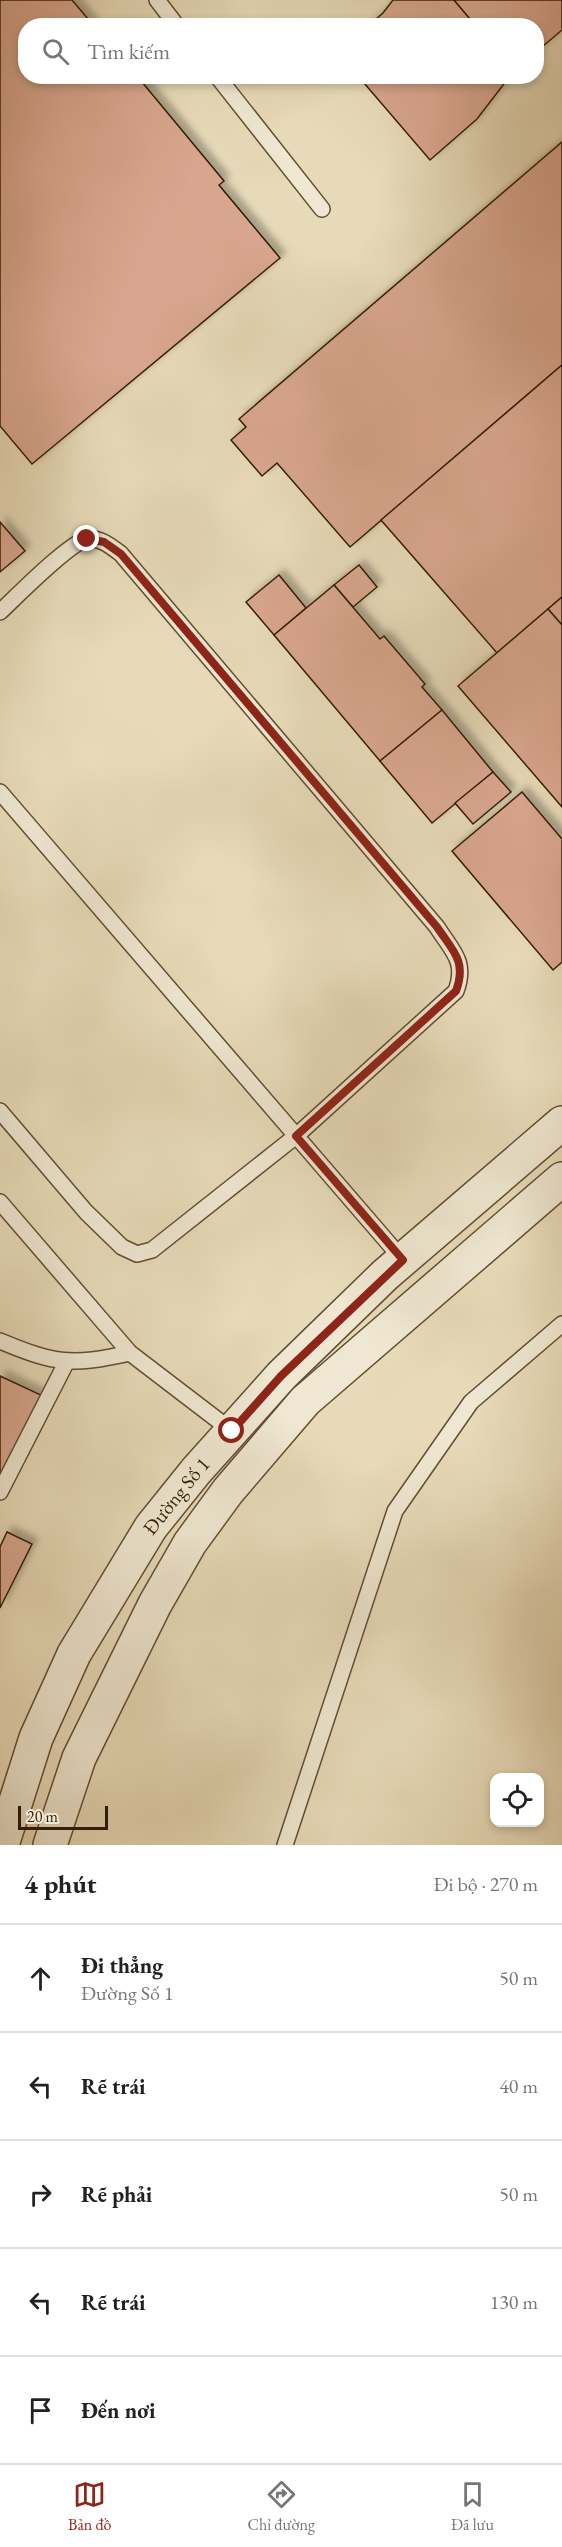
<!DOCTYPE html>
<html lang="vi">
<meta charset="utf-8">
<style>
:root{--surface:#fff;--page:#f2f2f2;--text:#222;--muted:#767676;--line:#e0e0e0;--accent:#8f2418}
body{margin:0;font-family:"EB Garamond",serif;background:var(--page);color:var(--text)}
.controls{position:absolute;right:18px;bottom:18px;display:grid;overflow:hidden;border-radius:12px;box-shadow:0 3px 9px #0003}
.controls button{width:54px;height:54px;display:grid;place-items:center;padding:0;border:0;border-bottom:2px solid var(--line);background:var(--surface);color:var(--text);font:30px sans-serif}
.scale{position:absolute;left:18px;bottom:15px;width:90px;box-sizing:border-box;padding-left:6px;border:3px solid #351e06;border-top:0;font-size:16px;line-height:21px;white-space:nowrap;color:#351e06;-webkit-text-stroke:4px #efe7d1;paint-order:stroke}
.stop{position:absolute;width:18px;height:18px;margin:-14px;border:4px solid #8f2418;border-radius:50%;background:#fff}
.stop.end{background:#8f2418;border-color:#fff;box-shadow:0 2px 6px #0008}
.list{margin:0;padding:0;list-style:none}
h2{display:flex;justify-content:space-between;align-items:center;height:78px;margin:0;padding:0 24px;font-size:26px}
h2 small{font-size:20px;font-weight:400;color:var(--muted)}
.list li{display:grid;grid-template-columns:39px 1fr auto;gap:18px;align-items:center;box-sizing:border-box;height:108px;padding:0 24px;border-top:2px solid var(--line)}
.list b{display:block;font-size:22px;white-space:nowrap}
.list p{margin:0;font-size:20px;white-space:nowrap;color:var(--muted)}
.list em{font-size:20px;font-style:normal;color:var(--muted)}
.icon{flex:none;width:33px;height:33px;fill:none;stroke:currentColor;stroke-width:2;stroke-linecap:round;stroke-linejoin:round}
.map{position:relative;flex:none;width:562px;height:1845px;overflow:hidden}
.search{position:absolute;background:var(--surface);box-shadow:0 3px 9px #0003;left:18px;right:18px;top:18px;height:66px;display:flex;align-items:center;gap:15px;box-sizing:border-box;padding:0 21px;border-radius:24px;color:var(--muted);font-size:22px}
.sheet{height:618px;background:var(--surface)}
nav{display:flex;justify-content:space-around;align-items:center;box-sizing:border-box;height:84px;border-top:2px solid var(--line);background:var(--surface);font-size:16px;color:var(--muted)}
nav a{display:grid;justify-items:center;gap:3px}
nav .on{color:var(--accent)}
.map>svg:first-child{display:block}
.building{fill:#d8a68e;stroke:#351e06;stroke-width:1.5;filter:url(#shadow)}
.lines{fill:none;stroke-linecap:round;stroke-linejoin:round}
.service-casing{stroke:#624d32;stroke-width:18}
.tertiary-casing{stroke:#624d32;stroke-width:36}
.service{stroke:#efe7d1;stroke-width:15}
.tertiary{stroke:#efe7d1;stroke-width:33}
.route{stroke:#8f2418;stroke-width:8}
.labels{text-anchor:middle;stroke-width:4.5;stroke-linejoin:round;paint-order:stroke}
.street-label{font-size:20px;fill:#351e06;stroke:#efe7d1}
</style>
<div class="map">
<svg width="562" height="1845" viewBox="0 0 562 1845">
<defs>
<filter id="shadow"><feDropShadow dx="5.5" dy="-5.5" stdDeviation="3" flood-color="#0004"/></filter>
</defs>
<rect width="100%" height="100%" fill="#e7dab8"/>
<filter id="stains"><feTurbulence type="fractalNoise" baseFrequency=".00333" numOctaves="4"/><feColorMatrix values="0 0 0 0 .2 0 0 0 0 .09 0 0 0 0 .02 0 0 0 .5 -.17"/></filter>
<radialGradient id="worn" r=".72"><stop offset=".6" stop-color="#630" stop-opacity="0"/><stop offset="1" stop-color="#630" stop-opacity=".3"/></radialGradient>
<g class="building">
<path d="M 0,0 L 72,0 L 94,26 L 26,26 L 26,76 L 137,76 L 224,181 L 219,185 L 280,258 L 32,464 L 0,426 Z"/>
<path d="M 393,0 L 454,0 L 476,26 L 368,26 L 383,13 Z"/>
<path d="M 454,0 L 562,0 L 562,30 L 536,52 L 536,26 L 476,26 Z"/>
<path d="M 358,76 L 510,76 L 477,119 L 430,160 Z"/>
<path d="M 562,142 L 562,365 L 350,547 L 277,463 L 262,476 L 231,440 L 246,427 L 239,419 Z"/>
<path d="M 562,365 L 562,597 L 497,653 L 381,520 Z"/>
<path d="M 0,522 L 25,551 L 0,572 Z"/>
<path d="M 359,565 L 377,587 L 353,607 L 334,585 Z"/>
<path d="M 279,575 L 306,608 L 274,635 L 246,602 Z"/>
<path d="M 334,585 L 380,639 L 384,636 L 425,684 L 422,687 L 442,710 L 380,761 L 274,635 Z"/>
<path d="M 562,597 L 562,625 L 548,609 Z"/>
<path d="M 548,609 L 562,625 L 562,807 L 458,686 Z"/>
<path d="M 442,710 L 493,772 L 432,823 L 380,761 Z"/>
<path d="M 493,772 L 511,792 L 473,824 L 455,803 Z"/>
<path d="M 522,792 L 562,839 L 562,962 L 553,970 L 452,851 Z"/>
<path d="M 0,1376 L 43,1396 L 0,1483 Z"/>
<path d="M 7,1532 L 32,1544 L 0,1608 L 0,1547 Z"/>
</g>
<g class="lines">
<defs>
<g id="service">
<path d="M 157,0 L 177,26"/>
<path d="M 217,76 L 322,209"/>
<path d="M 0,612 C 16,597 69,543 87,539 C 100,537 112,547 121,554 L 437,927 C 452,951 467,961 456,991 L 296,1136 L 152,1250 L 137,1254 L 122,1247 L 86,1212 L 0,1111"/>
<path d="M 0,792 L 403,1260"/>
<path d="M 0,1202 L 130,1353 L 232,1431"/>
<path d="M 0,1341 C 55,1364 71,1366 130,1353"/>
<path d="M 0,1492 L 66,1363"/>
<path d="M 285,1845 L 395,1511 L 471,1402 L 562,1324"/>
</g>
<g id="tertiary">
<path id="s1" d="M 2,1845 L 36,1738 L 74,1654 L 151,1527 L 196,1471 L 281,1376 L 385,1275 L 562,1123"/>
<path d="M 50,1845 L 79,1758 L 155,1604 L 190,1543 L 228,1491 L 305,1401 L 562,1179"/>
</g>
</defs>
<use href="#service" class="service-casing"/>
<use href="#tertiary" class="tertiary-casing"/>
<use href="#service" class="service"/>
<use href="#tertiary" class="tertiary"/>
</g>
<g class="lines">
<path class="route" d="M 87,539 L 104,542 L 121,554 L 437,927 C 453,951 467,961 456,991 L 296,1136 L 403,1260 L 281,1376 L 232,1431"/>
</g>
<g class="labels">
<g class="street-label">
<text dy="7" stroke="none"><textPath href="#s1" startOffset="393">Đường Số 1</textPath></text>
</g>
</g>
<rect width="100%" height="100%" filter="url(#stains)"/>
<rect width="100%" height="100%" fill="url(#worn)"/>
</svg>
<div class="controls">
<button><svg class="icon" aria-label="locate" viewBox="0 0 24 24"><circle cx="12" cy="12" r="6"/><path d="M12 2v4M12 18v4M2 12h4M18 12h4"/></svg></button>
</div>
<div class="scale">20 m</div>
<div class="stop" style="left:232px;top:1431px"></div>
<div class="stop end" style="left:87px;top:539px"></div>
<div class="search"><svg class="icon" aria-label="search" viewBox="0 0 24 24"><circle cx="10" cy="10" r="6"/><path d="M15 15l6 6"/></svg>Tìm kiếm</div>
</div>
<section class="sheet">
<h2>4 phút<small>Đi bộ · 270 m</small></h2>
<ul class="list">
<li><svg class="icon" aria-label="ahead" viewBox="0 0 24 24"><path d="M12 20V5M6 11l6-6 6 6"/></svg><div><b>Đi thẳng</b><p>Đường Số 1</p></div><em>50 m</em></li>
<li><svg class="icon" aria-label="left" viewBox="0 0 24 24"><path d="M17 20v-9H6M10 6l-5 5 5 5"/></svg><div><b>Rẽ trái</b></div><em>40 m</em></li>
<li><svg class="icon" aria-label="right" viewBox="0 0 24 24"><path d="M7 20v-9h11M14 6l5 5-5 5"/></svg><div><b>Rẽ phải</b></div><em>50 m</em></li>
<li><svg class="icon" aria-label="left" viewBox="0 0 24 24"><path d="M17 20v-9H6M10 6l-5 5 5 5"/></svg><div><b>Rẽ trái</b></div><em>130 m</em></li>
<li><svg class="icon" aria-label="arrive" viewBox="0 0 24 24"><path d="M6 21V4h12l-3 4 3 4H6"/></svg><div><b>Đến nơi</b></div></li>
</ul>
</section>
<nav>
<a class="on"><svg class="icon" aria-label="map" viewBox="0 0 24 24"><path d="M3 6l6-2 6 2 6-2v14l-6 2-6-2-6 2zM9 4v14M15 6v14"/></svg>Bản đồ</a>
<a><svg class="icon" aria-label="directions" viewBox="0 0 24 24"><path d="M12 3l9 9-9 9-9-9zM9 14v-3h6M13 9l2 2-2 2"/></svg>Chỉ đường</a>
<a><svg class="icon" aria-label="saved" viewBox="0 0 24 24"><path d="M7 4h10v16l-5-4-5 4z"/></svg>Đã lưu</a>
</nav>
